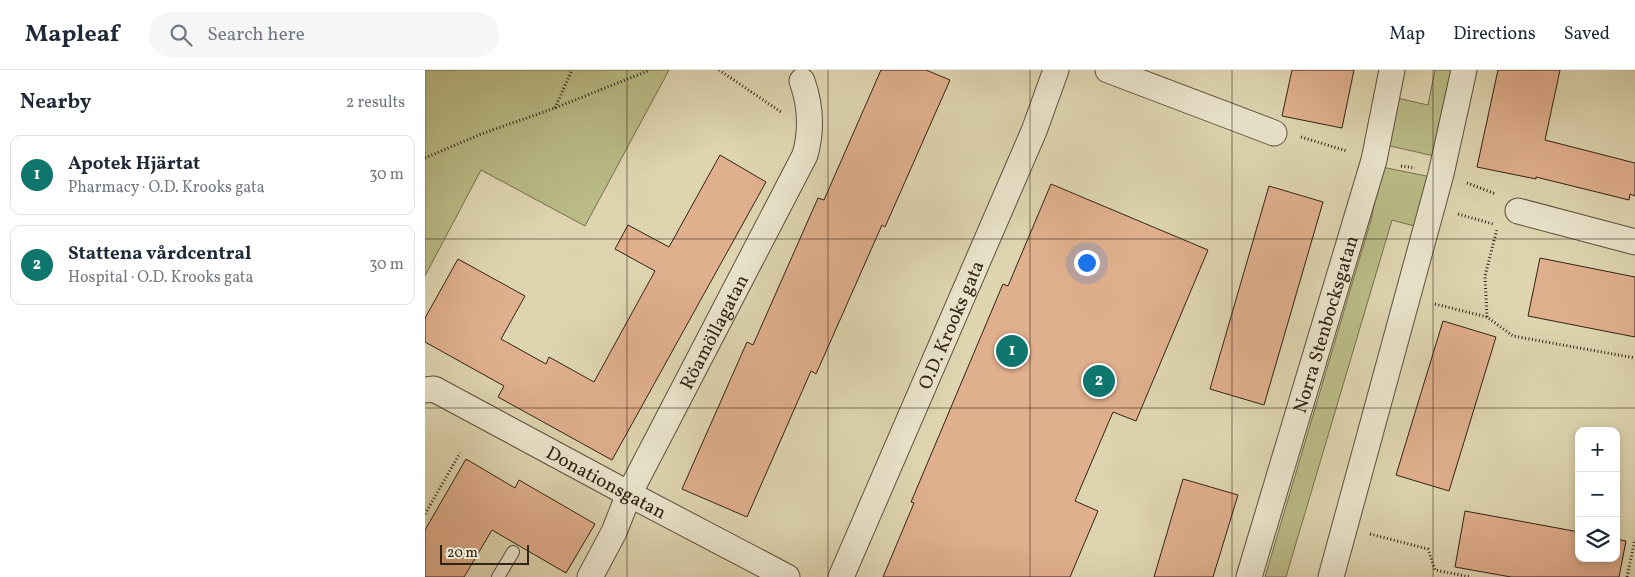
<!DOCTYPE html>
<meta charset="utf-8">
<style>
:root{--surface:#fff;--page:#f6f6f7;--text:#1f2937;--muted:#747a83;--line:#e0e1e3;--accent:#0f766e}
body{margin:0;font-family:Vollkorn,serif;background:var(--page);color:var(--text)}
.controls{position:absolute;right:15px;bottom:15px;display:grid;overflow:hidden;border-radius:10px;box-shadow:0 2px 8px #0003}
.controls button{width:45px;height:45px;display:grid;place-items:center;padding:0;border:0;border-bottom:1px solid var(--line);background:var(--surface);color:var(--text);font:25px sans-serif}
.scale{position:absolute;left:15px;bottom:12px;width:89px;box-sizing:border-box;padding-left:5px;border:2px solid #312315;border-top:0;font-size:14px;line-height:18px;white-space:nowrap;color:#312315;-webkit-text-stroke:4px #eae4cc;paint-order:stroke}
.you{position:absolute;left:661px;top:192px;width:18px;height:18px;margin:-12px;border:4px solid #fff;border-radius:50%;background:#1a73e8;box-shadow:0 0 0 8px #1a73e833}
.badge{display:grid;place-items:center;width:32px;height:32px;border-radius:50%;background:var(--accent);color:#fff;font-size:16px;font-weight:700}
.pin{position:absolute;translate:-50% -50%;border:2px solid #fff;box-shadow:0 1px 5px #0006}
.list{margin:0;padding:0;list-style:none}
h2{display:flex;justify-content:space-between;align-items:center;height:65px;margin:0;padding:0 20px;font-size:21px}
h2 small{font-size:16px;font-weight:400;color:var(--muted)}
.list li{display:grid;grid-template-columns:32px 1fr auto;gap:15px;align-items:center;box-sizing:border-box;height:80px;margin:0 10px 10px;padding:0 10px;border:1px solid var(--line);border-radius:10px}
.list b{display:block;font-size:19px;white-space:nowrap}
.list p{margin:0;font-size:16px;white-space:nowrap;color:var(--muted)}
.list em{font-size:16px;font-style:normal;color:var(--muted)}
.icon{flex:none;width:28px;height:28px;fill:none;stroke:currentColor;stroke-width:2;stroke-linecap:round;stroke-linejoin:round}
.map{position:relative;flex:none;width:1210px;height:507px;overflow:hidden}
header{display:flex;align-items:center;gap:30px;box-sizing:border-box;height:70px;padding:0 25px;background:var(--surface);border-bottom:1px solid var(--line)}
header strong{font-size:24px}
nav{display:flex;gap:28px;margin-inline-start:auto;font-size:18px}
.search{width:350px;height:45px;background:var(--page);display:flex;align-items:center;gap:12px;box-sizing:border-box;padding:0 18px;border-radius:28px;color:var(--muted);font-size:19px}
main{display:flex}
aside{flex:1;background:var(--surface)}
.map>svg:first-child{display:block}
.green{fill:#babb86;stroke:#766f4e}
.building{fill:#e0af8d;stroke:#312315}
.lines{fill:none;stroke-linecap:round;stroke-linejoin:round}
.service-casing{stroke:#5c503c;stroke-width:14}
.minor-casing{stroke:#5c503c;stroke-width:27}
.path{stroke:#312315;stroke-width:3;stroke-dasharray:1 2.5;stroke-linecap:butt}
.service{stroke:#eae4cc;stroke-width:12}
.minor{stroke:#eae4cc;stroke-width:25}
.grid{fill:none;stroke:#312315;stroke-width:1;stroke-opacity:0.55}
.labels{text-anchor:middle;stroke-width:5;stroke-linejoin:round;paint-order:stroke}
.street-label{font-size:19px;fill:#312315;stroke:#eae4cc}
</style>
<header>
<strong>Mapleaf</strong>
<div class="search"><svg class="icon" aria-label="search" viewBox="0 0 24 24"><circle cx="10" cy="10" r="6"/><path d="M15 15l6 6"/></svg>Search here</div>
<nav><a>Map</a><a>Directions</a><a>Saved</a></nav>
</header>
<main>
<aside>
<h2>Nearby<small>2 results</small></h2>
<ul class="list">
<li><span class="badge">1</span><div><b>Apotek Hjärtat</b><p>Pharmacy · O.D. Krooks gata</p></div><em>30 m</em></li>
<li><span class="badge">2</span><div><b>Stattena vårdcentral</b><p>Hospital · O.D. Krooks gata</p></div><em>30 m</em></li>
</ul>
</aside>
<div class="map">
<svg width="1210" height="507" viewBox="0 0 1210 507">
<rect width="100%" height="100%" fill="#ded5b0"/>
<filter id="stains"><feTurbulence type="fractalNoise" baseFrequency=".004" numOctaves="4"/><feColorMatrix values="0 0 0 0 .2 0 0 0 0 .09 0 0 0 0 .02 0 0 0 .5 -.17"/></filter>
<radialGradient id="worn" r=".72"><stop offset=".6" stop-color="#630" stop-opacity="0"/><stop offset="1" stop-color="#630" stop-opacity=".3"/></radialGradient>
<g class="green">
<path d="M 0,0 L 244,0 L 160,156 L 56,100 L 0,206 Z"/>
<path d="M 1010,0 L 1028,0 L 1009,86 L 961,75 L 972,28 L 1003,35 Z"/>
<path d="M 957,97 L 1006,107 L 993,157 L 967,150 L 861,507 L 840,507 L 946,150 Z"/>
</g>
<g class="building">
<path d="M 456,0 L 501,0 L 525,10 L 460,157 L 457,155 L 391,304 L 386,301 L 322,447 L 257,419 L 322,272 L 328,275 L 393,128 L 399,130 Z"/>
<path d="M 867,0 L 929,0 L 917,58 L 857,46 Z"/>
<path d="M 1073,0 L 1135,0 L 1120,70 L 1210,93 L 1210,126 L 1205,124 L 1204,130 L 1111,107 L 1111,109 L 1052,97 Z"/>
<path d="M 295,85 L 341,112 L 187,390 L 73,327 L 79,316 L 0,272 L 0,248 L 33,189 L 100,226 L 76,269 L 121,294 L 124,287 L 169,312 L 230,201 L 190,179 L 203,155 L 244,177 Z"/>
<path d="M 626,114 L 783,180 L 711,351 L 688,342 L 650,431 L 673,441 L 645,507 L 458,507 L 489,433 L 486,432 L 578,214 L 583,216 Z"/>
<path d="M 844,116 L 898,132 L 839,335 L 785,319 Z"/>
<path d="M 1115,188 L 1210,207 L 1210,267 L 1103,246 Z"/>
<path d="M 1018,251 L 1071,267 L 1024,421 L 971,405 Z"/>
<path d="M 41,389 L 90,418 L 94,410 L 170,454 L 141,503 L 67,460 L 39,507 L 0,507 L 0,460 Z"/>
<path d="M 758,409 L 813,425 L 788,507 L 729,507 Z"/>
<path d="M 1040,441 L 1154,462 L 1154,488 L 1191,488 L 1191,469 L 1201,471 L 1194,507 L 1086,507 L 1030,497 Z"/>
</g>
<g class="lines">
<defs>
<path id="service" d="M 73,507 L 88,482"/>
<g id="minor">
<path d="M 683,0 L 849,63"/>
<path d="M 1093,141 L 1210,172"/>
<path id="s1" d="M 0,320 L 9,319 L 204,424 L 362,507"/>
<path id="s2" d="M 165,507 L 189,462 L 204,424 L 380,85 C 387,60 386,36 377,11"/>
<path id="s3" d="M 416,507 L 609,61 L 631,0"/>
<path id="s4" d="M 824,507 L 949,90 L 967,0"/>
<path d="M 906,507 L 1016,104 L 1039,0"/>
</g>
</defs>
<use href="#service" class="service-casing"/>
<use href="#minor" class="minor-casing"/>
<g class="path">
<path d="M 294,0 L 356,42"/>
<path d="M 130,38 L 147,0"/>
<path d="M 876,67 L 922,81"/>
<path d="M 0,88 L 56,64 L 130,38 L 225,0"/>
<path d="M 976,96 L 990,98"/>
<path d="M 1042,113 L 1071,124"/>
<path d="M 1033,144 L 1068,154"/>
<path d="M 1010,234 L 1062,247 L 1088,266 L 1210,288"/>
<path d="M 1062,247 L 1060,206 L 1072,159"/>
<path d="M 0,444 L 35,383"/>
<path d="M 945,464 L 1003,479 L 1010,500 L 1045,507"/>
<path d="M 1202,507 L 1210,469"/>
</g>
<use href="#service" class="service"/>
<use href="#minor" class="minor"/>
</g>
<path class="grid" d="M 202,0 L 202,507M 403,0 L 403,507M 605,0 L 605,507M 807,0 L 807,507M 1008,0 L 1008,507M 0,169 L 1210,169M 0,338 L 1210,338"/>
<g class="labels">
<g class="street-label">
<text dy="7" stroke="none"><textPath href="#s3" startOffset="275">O.D. Krooks gata</textPath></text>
<text dy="7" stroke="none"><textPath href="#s4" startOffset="264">Norra Stenbocksgatan</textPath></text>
<text dy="7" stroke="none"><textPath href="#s2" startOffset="275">Röamöllagatan</textPath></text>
<text dy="7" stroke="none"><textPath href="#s1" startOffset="205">Donationsgatan</textPath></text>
</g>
</g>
<rect width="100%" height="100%" filter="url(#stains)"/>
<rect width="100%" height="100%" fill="url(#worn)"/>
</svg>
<div class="controls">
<button>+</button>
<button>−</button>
<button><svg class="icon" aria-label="layers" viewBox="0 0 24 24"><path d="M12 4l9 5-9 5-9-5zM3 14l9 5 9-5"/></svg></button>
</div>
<div class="scale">20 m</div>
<div class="you"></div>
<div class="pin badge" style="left:587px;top:281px">1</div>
<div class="pin badge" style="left:674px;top:311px">2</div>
</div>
</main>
